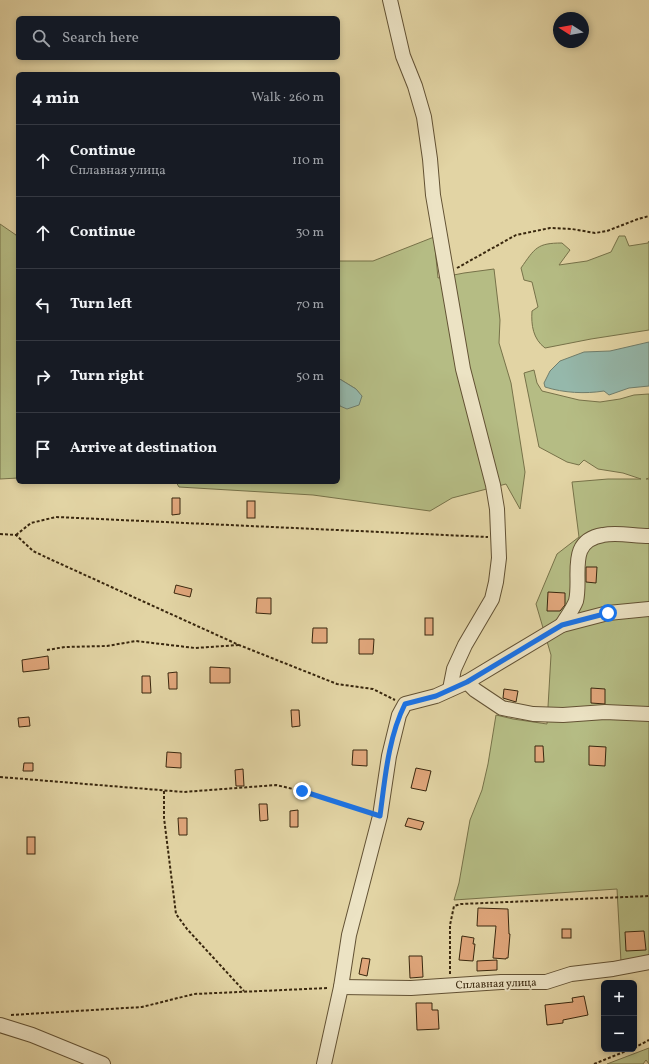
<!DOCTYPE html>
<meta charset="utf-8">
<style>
:root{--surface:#171b24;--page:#20242c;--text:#f1f3f6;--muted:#9ea1a6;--line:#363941}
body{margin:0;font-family:Vollkorn,serif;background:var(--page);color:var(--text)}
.controls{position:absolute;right:12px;bottom:12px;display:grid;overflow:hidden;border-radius:6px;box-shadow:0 2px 6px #0003}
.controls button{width:36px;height:36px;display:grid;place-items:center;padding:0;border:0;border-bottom:1px solid var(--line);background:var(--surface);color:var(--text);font:20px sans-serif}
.compass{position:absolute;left:553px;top:12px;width:36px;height:36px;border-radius:50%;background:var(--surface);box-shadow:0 2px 6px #0003;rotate:281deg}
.stop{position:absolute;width:12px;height:12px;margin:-9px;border:3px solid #1a73e8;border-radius:50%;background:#fff}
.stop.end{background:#1a73e8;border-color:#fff;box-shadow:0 1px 4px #0008}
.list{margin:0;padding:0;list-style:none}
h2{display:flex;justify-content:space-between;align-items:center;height:52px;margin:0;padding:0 16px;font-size:17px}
h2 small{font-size:13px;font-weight:400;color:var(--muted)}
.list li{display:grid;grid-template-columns:26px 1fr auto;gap:12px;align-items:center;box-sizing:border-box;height:72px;padding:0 16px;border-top:1px solid var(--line)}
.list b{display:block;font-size:15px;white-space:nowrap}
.list p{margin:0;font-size:13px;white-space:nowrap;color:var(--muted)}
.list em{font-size:13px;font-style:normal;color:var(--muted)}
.icon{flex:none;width:22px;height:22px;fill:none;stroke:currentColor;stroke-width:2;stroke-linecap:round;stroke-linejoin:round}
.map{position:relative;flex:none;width:649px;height:1064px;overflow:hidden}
.search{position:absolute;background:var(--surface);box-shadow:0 2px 6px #0003;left:16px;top:16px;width:324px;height:44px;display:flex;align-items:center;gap:10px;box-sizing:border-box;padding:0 14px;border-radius:6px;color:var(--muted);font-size:15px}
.panel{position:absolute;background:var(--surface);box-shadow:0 2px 6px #0003;left:16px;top:72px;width:324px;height:412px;border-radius:6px}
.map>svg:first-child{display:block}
.green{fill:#b5bc84;stroke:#777249}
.water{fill:#95b8ab;stroke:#707e6c}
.building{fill:#e0a67b;stroke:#39270e}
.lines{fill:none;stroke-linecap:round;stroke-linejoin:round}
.minor-casing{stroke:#635234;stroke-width:16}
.path{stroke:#39270e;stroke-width:2;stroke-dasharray:3 2;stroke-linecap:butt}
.minor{stroke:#ece3c4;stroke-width:14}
.route{stroke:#1a73e8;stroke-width:5}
.labels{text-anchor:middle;stroke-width:4;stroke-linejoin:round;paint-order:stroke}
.street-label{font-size:11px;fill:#39270e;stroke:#ece3c4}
</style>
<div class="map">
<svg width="649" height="1064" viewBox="0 0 649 1064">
<rect width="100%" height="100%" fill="#e2d4a4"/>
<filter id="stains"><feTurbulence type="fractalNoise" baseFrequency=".005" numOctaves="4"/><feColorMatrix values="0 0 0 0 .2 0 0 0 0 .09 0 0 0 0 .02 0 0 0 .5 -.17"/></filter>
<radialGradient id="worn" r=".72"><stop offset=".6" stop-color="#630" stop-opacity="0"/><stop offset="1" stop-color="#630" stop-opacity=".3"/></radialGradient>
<g class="green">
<path d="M 0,224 L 16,235 L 18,238 L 18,478 L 0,479 Z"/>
<path d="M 619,236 L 625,236 L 629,246 L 648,243 L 649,241 L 649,330 L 591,339 L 545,348 C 533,339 531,325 532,311 L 538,307 L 532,282 L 524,280 L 521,268 C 535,248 537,243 562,243 L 570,250 L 559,265 L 587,261 L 611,252 Z"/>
<path d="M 434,237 L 438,278 L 464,273 L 494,269 L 500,320 L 499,343 L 511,383 L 525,472 L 520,509 L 506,484 L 452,498 L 430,511 L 313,495 L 179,487 L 176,482 L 338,482 L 338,398 L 340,406 L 362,397 L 356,389 L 338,378 L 338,261 L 373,261 Z"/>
<path d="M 534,370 L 537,383 L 542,391 L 579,400 L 600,402 L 620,399 L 634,395 L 649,394 L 649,478 L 646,479 L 649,479 L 649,956 L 621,962 L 617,889 L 454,900 L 459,883 L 470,820 L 482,790 L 488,764 L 496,715 L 513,719 L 547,724 L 551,655 L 536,604 L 557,554 L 579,537 L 572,482 L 608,479 L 641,479 L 623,473 L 598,469 L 584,460 L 579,465 L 567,462 L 539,447 L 524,373 Z"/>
<path d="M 649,1048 L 649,1064 L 646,1060 L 643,1064 L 607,1064 Z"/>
</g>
<g class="water">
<path d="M 649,342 L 649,386 L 629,388 L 609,395 L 604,391 C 585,394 564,393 545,387 L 544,383 L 550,371 L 560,361 L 584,352 L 610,351 Z"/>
<path d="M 338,378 L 356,389 L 362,396 L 359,405 L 347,409 L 340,406 L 338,398 Z"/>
</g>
<g class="building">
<path d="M 172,498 L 180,498 L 180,514 L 172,515 Z"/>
<rect x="247" y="501" width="8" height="17"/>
<path d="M 586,567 L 597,567 L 596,583 L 586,582 Z"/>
<path d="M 176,585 L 192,589 L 190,597 L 174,593 Z"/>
<path d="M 548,592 L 565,593 L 565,605 L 560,611 L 547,611 Z"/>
<path d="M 257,598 L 271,598 L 271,614 L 256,613 Z"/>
<rect x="425" y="618" width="8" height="17"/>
<path d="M 313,628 L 327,628 L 327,643 L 312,643 Z"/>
<path d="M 359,639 L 374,639 L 373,654 L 359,654 Z"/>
<path d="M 48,656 L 49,669 L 23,672 L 22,660 Z"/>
<path d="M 210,667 L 230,668 L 230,683 L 210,683 Z"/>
<path d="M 177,672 L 177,689 L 169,689 L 168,673 Z"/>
<path d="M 142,676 L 150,676 L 151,693 L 142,693 Z"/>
<path d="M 591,688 L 605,689 L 605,704 L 591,703 Z"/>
<path d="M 504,689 L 518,691 L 516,702 L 503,698 Z"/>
<path d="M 291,710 L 299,710 L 300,726 L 292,727 Z"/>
<path d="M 29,717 L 30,726 L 19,727 L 18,718 Z"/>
<path d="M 535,746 L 543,746 L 544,762 L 535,762 Z"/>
<path d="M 589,746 L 606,747 L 605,766 L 589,765 Z"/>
<path d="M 353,750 L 367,750 L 367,766 L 352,765 Z"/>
<path d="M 167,752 L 181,753 L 181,768 L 166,767 Z"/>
<path d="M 24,763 L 33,763 L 33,771 L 23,771 Z"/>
<path d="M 416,768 L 431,771 L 426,791 L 411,788 Z"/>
<path d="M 243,769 L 244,786 L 236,786 L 235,770 Z"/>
<path d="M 259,804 L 267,804 L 268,820 L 260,821 Z"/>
<path d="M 298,810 L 298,827 L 290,827 L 290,811 Z"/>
<path d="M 178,818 L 187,818 L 187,835 L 179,835 Z"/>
<path d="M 408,818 L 424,822 L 421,830 L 405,826 Z"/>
<rect x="27" y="837" width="8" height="17"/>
<path d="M 478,908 L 508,909 L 509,934 L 510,934 L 508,958 L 506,958 L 506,959 L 493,958 L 496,926 L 477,926 Z"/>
<rect x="562" y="929" width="9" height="9"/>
<path d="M 644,931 L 646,950 L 626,951 L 625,932 Z"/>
<path d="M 462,936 L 474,938 L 473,944 L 475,944 L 473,961 L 459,960 Z"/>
<path d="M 409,956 L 422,956 L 423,977 L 410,978 Z"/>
<path d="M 362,958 L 370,959 L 367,976 L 359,974 Z"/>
<path d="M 497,960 L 497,970 L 477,971 L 477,961 Z"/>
<path d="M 584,996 L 588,1015 L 563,1020 L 563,1023 L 547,1025 L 545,1005 L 573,1002 L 572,998 Z"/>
<path d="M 416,1003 L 432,1003 L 432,1010 L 438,1010 L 439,1029 L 417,1030 Z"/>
</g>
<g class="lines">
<defs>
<g id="minor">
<path d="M 390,0 L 403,56 L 415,86 L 424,117 L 430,159 L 433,195 L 463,369 L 493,485 L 497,509 L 499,558 L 496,582 L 492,599 L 465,645 L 454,669 L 450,689"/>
<path d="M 562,625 C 566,618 573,609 576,601 C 582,576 566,541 603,535 C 617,532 634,536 649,536"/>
<path d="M 467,682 L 475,690 L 502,708 L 533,714 L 563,715 L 605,712 L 649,714"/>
<path d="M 341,987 L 411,988 L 501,982 L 546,982 L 571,974 L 613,969 L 649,962"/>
<path d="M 0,1025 L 32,1035 L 103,1064"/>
<path d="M 324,1064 L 341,987 L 349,935 L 380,816 L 389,756 L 399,715 L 405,704 L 436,696 L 467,682 L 562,625 L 608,613 L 649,609"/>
</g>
</defs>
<use href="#minor" class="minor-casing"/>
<g class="path">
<path d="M 457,268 L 516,235 L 550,228 L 572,229 L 595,233 L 607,231 L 638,219 L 649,216"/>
<path d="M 0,534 L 16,535 L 33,551 L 52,560 L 239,645 L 337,684 L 373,689 L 395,700"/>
<path d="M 16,535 L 31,523 L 56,517 L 488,537"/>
<path d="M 47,650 L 65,647 L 107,646 L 136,641 L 195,648 L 239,645"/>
<path d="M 0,777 L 184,792 L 276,785 L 302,791 L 369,813"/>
<path d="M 164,791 L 164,818 L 176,914 L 187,929 L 244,991"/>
<path d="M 450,974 L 450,925 L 454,906 L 461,904 L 649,896"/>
<path d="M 11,1015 L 142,1007 L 194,994 L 328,988"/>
<path d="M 634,1048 L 649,1040"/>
<path d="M 594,1064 L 631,1049"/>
</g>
<use href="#minor" class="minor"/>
</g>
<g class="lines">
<path class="route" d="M 302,791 L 380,816 C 385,779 388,738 405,704 L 436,696 L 467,682 L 562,625 L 608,613"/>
</g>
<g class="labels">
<g class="street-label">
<text transform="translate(496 983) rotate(-2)" y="4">Сплавная улица</text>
</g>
</g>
<rect width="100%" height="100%" filter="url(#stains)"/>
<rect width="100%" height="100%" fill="url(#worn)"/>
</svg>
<div class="controls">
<button>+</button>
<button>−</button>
</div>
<svg class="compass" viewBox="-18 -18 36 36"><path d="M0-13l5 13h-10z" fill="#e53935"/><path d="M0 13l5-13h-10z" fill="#9ea1a6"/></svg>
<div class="stop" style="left:608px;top:613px"></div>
<div class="stop end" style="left:302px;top:791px"></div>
<div class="search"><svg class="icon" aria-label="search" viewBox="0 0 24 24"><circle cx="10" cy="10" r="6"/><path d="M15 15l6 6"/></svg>Search here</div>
<section class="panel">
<h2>4 min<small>Walk · 260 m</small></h2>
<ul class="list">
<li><svg class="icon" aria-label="ahead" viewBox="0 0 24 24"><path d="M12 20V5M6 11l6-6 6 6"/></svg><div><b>Continue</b><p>Сплавная улица</p></div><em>110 m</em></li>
<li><svg class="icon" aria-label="ahead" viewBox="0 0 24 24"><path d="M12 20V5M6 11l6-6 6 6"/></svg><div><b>Continue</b></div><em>30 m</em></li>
<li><svg class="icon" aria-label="left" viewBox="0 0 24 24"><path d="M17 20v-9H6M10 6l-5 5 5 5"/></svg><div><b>Turn left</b></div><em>70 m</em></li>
<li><svg class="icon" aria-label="right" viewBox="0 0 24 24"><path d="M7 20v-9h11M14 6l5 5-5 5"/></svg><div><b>Turn right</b></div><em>50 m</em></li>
<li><svg class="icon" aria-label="arrive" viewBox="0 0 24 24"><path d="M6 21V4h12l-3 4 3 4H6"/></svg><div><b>Arrive at destination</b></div></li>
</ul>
</section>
</div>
